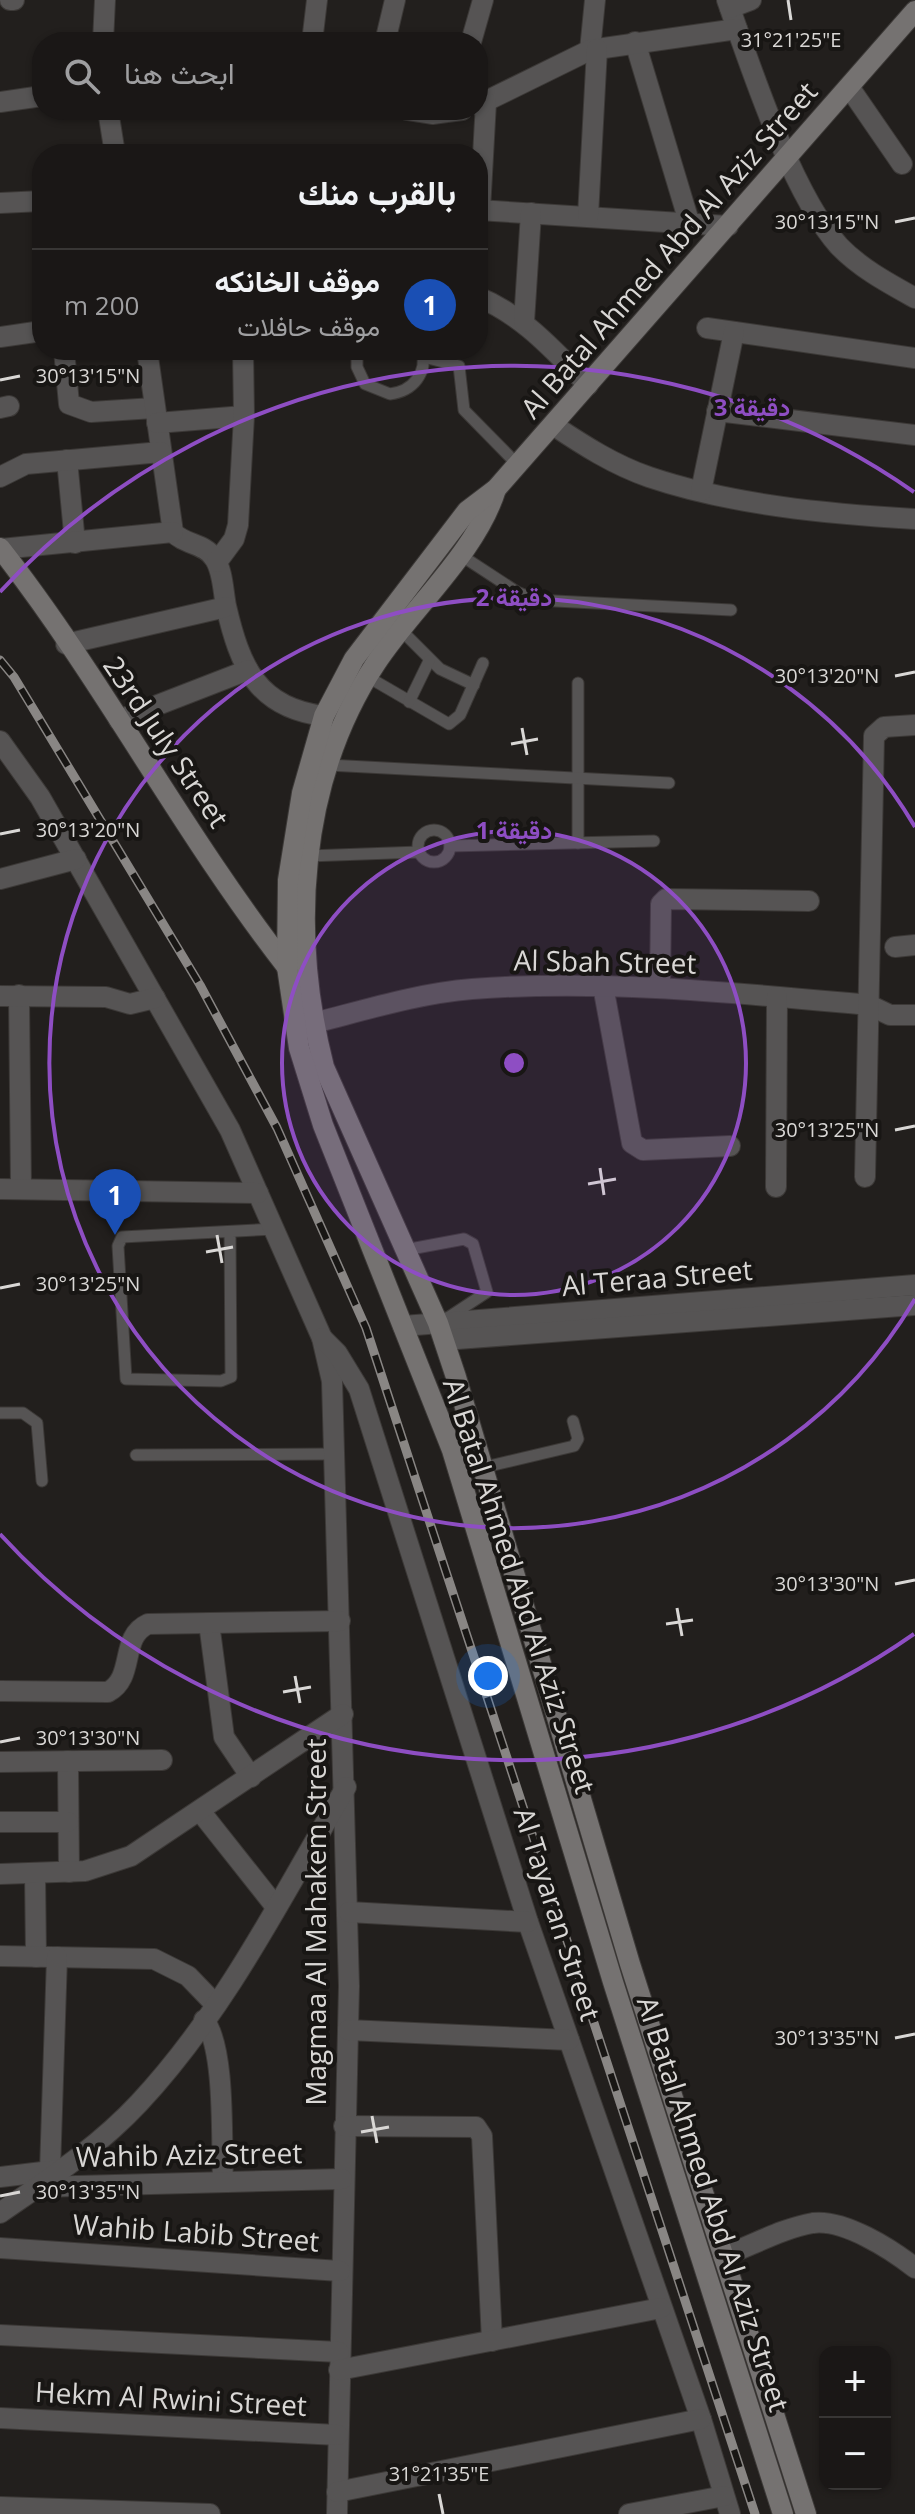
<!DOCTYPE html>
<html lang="ar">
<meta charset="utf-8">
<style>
:root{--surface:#1a1716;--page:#23201f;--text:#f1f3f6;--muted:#9f9fa1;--line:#383635;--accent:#89bafc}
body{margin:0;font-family:"Open Sans",Vazirmatn,sans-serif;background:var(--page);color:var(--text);direction:rtl}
.controls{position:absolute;right:24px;bottom:24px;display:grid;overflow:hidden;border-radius:16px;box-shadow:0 2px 6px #0004}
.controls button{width:72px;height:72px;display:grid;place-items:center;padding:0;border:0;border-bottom:2px solid var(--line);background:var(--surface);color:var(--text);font:40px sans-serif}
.you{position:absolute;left:488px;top:1676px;width:28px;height:28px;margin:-20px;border:6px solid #fff;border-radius:50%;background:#1a73e8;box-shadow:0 0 0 12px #1a73e833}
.badge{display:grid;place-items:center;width:52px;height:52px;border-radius:50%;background:var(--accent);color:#fff;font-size:26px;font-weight:700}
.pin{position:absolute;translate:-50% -66px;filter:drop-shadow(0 2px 4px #0008)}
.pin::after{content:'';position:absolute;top:42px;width:28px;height:24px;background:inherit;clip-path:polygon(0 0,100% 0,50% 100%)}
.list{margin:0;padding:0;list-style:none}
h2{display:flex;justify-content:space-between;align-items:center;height:104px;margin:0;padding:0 32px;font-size:34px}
h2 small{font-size:26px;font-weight:400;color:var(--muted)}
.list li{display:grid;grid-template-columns:52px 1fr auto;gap:24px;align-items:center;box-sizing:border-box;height:112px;padding:0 32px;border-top:2px solid var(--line)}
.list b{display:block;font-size:30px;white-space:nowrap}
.list p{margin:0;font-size:26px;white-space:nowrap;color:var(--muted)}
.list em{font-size:26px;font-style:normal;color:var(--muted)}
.icon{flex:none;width:44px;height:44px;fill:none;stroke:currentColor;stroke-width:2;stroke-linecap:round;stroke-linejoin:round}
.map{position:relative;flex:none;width:915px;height:2514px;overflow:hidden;direction:ltr}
.search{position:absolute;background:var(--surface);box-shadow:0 2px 6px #0004;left:32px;top:32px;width:456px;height:88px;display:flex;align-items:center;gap:20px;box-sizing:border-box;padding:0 28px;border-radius:32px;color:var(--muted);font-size:30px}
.panel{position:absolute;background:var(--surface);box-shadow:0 2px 6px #0004;left:32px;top:144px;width:456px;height:216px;border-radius:32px;direction:rtl}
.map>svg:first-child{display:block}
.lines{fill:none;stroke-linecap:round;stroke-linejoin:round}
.lane-casing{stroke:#3c3937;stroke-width:13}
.street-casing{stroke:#3c3937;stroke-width:22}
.secondary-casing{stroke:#3c3937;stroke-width:22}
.lane{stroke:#565454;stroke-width:11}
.street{stroke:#565454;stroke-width:20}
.secondary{stroke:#757271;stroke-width:20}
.rail-casing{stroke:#898684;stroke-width:9}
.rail{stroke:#181614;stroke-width:6;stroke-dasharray:18;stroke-linecap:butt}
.ticks{fill:none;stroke:#d9d7d5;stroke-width:3}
.ring{fill:none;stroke:#8e4ec3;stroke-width:4}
.labels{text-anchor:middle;stroke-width:8;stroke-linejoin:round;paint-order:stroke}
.street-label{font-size:28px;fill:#d9d7d5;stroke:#181614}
.ticks-label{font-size:20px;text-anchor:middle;fill:#d9d7d5;stroke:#181614;stroke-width:8;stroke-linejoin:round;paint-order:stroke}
.centre{fill:#8e4ec3;stroke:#181614;stroke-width:4}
.ring-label{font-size:24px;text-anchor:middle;font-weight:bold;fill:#8e4ec3;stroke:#181614;stroke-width:8;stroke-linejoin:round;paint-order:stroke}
</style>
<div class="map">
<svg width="915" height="2514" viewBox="0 0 915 2514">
<rect width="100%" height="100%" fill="#221f1d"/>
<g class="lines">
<defs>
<g id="lane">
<path d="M 357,350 L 357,367 L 365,384 L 390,394 C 413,391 428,373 422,350"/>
<path d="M 424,357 L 459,366 L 464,410 L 518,465"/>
<path d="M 459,554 L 517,592 L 536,600 L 731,610"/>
<path d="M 401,630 L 440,669 L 474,685"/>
<path d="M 368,677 L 449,724 L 460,715 L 483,663"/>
<path d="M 578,683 L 578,843"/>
<path d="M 409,702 L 429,661"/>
<path d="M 328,765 L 669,783"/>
<circle cx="434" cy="846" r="16"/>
<path d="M 450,846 L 654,841"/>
<path d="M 308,856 L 419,852"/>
<path d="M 230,1232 L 231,1377 L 221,1381 L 126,1379 L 118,1246 L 122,1237 L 275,1229"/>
<path d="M 405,1250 L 464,1239 L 473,1244 L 487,1292 L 446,1319"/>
<path d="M 0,1413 L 23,1413 L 37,1423 L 42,1481"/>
<path d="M 136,1455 L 334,1454"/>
<path d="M 485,1467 L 574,1446 L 578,1439 L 573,1421"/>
</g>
<g id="street">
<path d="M 10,0 L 14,0"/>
<path d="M 727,0 C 751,68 792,194 839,246 C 860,268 888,283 915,298"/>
<path d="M 730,8 L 751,0"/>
<path d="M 103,42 L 105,0"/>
<path d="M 312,42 L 317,0"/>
<path d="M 385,42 L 395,0"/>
<path d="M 471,42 L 483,0"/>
<path d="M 635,42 L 690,225"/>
<path d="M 590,50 L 595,0"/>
<path d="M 849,87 L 902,164"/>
<path d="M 0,102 L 42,96"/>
<path d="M 478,105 L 590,50 L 737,29"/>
<path d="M 108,110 L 115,154"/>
<path d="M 407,110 L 432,114 L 462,110"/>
<path d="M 0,203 L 42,201"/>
<path d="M 478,210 L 728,226"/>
<path d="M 480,210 L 486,102"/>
<path d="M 588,216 L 597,49"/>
<path d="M 478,297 C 523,315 554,351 588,385"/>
<path d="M 524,322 L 531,213"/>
<path d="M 707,328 L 915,358"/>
<path d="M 0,337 L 42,331"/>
<path d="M 64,350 L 69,404 L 91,412 L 154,408"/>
<path d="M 147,350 L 173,532 C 184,545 205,543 214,558 C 223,570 223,591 226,606 C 240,666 257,708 324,716"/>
<path d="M 0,408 L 9,406"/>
<path d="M 717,411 L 915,435"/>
<path d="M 157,423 L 244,416"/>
<path d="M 553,425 C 583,445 614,465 649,477 C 732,505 828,514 915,519"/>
<path d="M 67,460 L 75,543"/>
<path d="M 0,477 L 26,464 L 161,452"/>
<path d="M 701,491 L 734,332"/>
<path d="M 1,549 L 173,532"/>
<path d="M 217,562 L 234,539 L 238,525 L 244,416 L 243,350"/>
<path d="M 66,644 L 226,607"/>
<path d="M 119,720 L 248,670"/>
<path d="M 0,741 L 40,797 L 230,1130 L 322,1338 L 332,1381 L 349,1986 L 337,2514"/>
<path d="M 0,879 L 76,859"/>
<path d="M 895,947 L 915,945"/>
<path d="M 603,986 L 632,1143 L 643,1150 L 730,1146"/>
<path d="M 660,986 L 661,904 L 666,899 L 809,901"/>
<path d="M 19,995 L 21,1189"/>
<path d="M 0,996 L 106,997 L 130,1004 L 155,998"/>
<path d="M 298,1027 C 356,1013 412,994 472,989 C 604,979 737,993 869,1005 L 890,1015 L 915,1015"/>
<path d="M 865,1177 L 874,736 L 884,727 L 915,725"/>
<path d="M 776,1187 L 777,997"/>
<path d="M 0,1189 L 258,1193"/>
<path d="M 403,1326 L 915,1285"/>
<path d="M 322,1338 L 337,1353 L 359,1389 L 528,1922 L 701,2419 L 730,2514"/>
<path d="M 444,1340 L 915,1305"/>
<path d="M 209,1623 L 224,1737 L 251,1777"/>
<path d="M 0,1691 L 108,1692 C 136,1677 119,1637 148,1624 L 340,1621"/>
<path d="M 68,1761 L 69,1872"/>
<path d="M 0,1762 L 162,1760"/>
<path d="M 200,1811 L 276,1907"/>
<path d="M 0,1822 L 68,1822"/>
<path d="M 35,1873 L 36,1957"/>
<path d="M 0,1874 L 85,1871 L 131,1856 L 343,1714"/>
<path d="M 349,1912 L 528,1922"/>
<path d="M 0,1956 L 154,1959 L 188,1976 L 215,2004"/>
<path d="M 204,2020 C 226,2048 221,2142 223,2180"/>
<path d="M 348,2030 L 569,2040"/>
<path d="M 344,2126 L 476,2127 L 482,2136 L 492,2341"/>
<path d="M 50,2171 L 57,1957"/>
<path d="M 0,2177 L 59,2170"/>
<path d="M 39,2187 L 342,2179"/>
<path d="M 0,2213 C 49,2179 98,2147 139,2103 C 225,2011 283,1895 346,1787"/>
<path d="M 0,2248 L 340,2271"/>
<path d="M 723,2256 C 751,2246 783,2228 813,2223 C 844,2219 891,2249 915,2268"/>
<path d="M 0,2335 L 339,2352"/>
<path d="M 339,2370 L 661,2308"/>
<path d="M 0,2418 L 338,2435"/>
<path d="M 337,2492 L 701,2419"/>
<path d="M 0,2507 L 210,2514"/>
<path d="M 629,2514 L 724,2496"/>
</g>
<g id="secondary">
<path d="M 496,489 C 477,552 412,608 376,663 C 298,781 290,934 324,1067 L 438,1323 L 456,1377 L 630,1964 L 806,2514"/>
<path d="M 0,548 C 104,681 183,834 287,967"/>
<path d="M 783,2514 L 613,1982 L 452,1450 L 323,1125 L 299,1048 L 287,967 L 288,880 L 302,793 L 324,716 L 354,659 L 467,511 L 496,489 L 915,11"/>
</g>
</defs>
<use href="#lane" class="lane-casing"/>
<use href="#street" class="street-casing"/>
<use href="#secondary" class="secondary-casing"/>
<use href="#lane" class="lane"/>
<use href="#street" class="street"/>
<use href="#secondary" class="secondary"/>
<defs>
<path id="rail" d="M 0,660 L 14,677 L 200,985 L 277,1128 L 366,1328 L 755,2514"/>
</defs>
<use href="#rail" class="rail-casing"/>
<use href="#rail" class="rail"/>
</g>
<path class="ticks" d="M 788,0 L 791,20M 895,222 L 915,218M 0,380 L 20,376M 895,676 L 915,672M 522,728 L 527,755M 511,744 L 538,739M 0,834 L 20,830M 895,1130 L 915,1126M 600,1168 L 604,1195M 588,1184 L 616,1179M 217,1235 L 222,1263M 206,1252 L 233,1247M 0,1288 L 20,1284M 895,1584 L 915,1580M 677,1608 L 682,1636M 666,1624 L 693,1620M 295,1676 L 300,1703M 283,1692 L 311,1687M 0,1742 L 20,1738M 895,2038 L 915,2034M 372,2116 L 377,2143M 361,2132 L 389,2127M 0,2196 L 20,2192M 439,2494 L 443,2514"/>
<circle cx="514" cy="1063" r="232" fill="#8e4ec3" fill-opacity=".12"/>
<g class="ring">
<circle cx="514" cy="1063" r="232"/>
<path d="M915 1299A465 465 0 1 1 915 827"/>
<path d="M914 1634A697 697 0 0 1 0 1534M0 592A697 697 0 0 1 914 492"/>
</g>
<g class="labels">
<g class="street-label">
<text transform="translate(669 250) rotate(-49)" y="10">Al Batal Ahmed Abd Al Aziz Street</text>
<text transform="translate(166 742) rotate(56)" y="10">23rd July Street</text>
<text transform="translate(605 962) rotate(1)" y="10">Al Sbah Street</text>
<text transform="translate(657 1278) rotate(-5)" y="10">Al Teraa Street</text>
<text transform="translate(519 1586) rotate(72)" y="10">Al Batal Ahmed Abd Al Aziz Street</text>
<text transform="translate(557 1914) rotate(72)" y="10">Al Tayaran Street</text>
<text transform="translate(316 1922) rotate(-90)" y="10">Magmaa Al Mahakem Street</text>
<text transform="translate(189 2155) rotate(-1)" y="10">Wahib Aziz Street</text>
<text transform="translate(713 2204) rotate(72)" y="10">Al Batal Ahmed Abd Al Aziz Street</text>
<text transform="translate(196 2233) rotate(4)" y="10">Wahib Labib Street</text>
<text transform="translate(171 2399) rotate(3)" y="10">Hekm Al Rwini Street</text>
</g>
</g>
<g class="ticks-label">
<text x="791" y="47">31°21'25"E</text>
<text x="827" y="229">30°13'15"N</text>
<text x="88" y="383">30°13'15"N</text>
<text x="827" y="683">30°13'20"N</text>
<text x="88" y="837">30°13'20"N</text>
<text x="827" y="1137">30°13'25"N</text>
<text x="88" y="1291">30°13'25"N</text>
<text x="827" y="1591">30°13'30"N</text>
<text x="88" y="1745">30°13'30"N</text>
<text x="827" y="2045">30°13'35"N</text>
<text x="88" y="2199">30°13'35"N</text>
<text x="439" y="2481">31°21'35"E</text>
</g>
<circle cx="514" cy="1063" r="12" class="centre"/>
<g class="ring-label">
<text x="752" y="416">3 دقيقة</text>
<text x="514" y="606">2 دقيقة</text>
<text x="514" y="839">1 دقيقة</text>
</g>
</svg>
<div class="controls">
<button>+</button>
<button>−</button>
</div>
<div class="you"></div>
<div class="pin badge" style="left:115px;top:1235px;background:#1a4fb4">1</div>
<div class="search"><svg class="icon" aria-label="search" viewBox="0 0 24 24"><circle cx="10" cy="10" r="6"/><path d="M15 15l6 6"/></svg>ابحث هنا</div>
<section class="panel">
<h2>بالقرب منك<small></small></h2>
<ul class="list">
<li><span class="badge" style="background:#1a4fb4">1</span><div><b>موقف الخانكه</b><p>موقف حافلات</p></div><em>200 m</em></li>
</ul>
</section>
</div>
